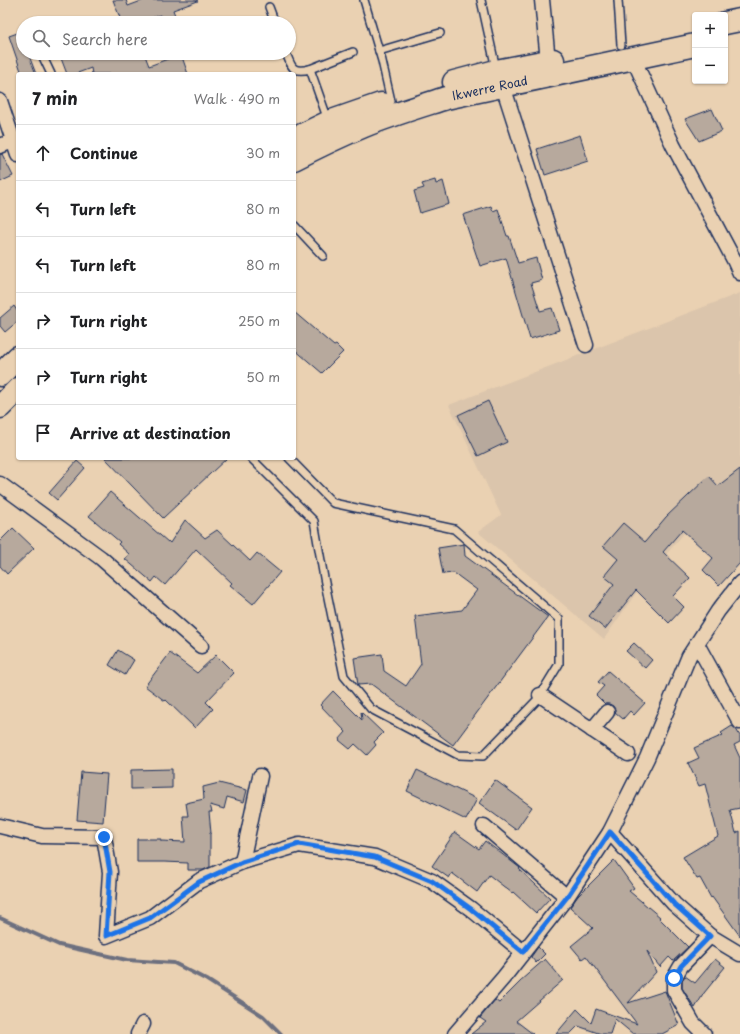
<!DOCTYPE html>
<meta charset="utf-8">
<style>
:root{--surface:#fff;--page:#f6f6f6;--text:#202124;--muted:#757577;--line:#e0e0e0}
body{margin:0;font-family:"Playpen Sans",sans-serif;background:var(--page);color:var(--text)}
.controls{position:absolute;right:12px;top:12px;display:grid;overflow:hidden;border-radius:4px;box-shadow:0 1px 3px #0004}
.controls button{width:36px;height:36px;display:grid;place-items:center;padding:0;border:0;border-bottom:1px solid var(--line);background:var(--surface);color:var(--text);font:20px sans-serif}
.stop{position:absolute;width:12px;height:12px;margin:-9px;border:3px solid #1a73e8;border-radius:50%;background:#fff}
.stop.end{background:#1a73e8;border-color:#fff;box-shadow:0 1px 4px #0008}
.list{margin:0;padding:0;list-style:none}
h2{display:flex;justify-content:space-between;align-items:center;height:52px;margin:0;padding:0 16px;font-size:17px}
h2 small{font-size:13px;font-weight:400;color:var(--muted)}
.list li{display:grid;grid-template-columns:26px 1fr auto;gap:12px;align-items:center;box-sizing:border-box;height:56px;padding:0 16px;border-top:1px solid var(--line)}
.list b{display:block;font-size:15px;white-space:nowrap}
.list em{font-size:13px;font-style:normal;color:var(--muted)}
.icon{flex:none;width:22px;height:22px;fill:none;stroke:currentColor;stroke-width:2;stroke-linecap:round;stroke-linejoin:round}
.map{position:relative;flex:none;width:740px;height:1034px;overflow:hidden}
.search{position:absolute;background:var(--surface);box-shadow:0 1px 3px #0004;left:16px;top:16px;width:280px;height:44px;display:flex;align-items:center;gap:10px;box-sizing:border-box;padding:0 14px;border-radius:22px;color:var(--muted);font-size:15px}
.panel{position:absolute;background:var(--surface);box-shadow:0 1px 3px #0004;left:16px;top:72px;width:280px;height:388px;border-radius:4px}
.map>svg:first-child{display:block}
.built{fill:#dbc5ac}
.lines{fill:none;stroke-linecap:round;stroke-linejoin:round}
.stream{stroke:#6d6f7f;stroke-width:4}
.building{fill:#b7a99d;stroke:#1b2f5e}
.lane-casing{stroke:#1b2f5e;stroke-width:10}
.street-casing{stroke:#1b2f5e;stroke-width:17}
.primary-casing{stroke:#1b2f5e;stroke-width:25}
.lane{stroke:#ead1b2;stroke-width:7}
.street{stroke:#ead1b2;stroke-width:14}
.primary{stroke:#ead1b2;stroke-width:22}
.route{stroke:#1a73e8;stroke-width:5}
.labels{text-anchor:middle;stroke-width:4;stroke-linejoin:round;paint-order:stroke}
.street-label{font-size:12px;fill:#1b2f5e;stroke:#ead1b2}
</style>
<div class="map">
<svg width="740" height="1034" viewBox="0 0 740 1034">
<rect width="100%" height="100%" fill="#ead1b2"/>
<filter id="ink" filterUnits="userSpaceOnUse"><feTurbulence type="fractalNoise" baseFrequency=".025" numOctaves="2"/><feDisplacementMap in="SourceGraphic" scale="8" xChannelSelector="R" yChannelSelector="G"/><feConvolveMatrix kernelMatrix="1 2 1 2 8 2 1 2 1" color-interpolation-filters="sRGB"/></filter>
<g filter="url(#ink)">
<path class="built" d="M 740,293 L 740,483 L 686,531 L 648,576 L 604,639 L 478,532 L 501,515 L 449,405 Z"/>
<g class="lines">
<path class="stream" d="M 0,918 L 59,945 L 127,960 L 174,963 L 207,980 L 263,1016 L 281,1034"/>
</g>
<g class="building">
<path d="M 113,0 L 126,0 L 128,6 L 144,0 L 197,0 L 198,1 L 173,10 L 178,23 L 163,23 L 160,15 L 138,23 L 122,23 Z"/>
<path d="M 23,31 L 23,53 L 28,53 L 36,74 L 22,74 L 9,36 Z"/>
<path d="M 59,53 L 144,53 L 149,66 L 181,54 L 188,74 L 92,74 L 91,68 L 75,74 L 67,74 Z"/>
<path d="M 712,109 L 722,131 L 699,141 L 685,119 Z"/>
<path d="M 580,135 L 588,161 L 545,175 L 537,149 Z"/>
<path d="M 0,154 L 2,154 L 13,176 L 0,182 Z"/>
<path d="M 435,180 L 436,184 L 443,181 L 449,204 L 420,213 L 414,191 L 424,188 L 422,184 Z"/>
<path d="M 491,206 L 493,211 L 498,209 L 507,236 L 509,236 L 518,263 L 536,258 L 542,280 L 531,283 L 540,311 L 552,308 L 559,330 L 530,339 L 506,258 L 480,266 L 463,215 Z"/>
<path d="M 14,306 L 18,312 L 18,321 L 5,332 L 0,326 L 0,318 Z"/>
<path d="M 294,312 L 334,346 L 336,345 L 343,352 L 322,373 L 294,349 Z"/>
<path d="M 488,401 L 507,442 L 478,456 L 458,415 Z"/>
<path d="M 105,458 L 227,458 L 163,518 Z"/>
<path d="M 77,461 L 85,468 L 57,500 L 49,493 Z"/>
<path d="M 740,469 L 740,563 L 719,586 L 703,570 L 713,558 L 682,530 L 663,552 L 690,578 L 673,596 L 684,607 L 669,623 L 636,590 L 605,629 L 589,616 L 614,584 L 604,576 L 618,559 L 603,546 L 623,523 L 645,542 L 666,517 L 709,476 L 718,486 Z"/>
<path d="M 110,492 L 168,542 L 168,541 L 170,543 L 185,520 L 205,538 L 217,530 L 250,561 L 257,553 L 280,572 L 253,604 L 230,585 L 232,583 L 196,549 L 165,585 L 156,577 L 152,582 L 125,559 L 129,554 L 118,544 L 120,542 L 89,516 Z"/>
<path d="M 13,528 L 34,548 L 7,574 L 0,566 L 0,541 Z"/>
<path d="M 464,544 L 465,556 L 548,617 L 453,745 L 371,684 L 358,685 L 354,658 L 382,654 L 384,671 L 406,686 L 421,664 L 415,616 L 462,610 L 477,590 L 454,573 L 443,574 L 438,548 Z"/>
<path d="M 634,643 L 652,660 L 645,668 L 626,651 Z"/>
<path d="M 118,650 L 134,660 L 125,675 L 109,665 Z"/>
<path d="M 170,653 L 197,673 L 216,655 L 234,673 L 206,702 L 213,709 L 195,728 L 166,700 L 165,701 L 145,686 Z"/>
<path d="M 608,671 L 645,703 L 634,715 L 630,711 L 623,719 L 615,712 L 615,709 L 613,706 L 609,704 L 605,704 L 596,695 L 604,686 L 598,682 Z"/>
<path d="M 333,691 L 362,720 L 361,712 L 383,733 L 374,742 L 376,745 L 367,755 L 355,744 L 350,749 L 339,740 L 346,732 L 320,705 Z"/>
<path d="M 732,726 L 736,729 L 740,736 L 740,742 L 734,745 L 740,758 L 740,808 L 730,810 L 736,833 L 740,831 L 740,936 L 712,897 L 711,898 L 700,878 L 697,879 L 683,857 L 718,836 L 705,784 L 699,786 L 688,763 L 699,758 L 694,748 L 723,735 L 721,733 Z"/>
<path d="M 172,769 L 172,788 L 131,789 L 131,770 Z"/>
<path d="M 417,770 L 477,799 L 466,820 L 407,791 Z"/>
<path d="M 81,772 L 107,774 L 103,822 L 77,820 Z"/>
<path d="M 495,780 L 532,807 L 516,830 L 479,803 Z"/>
<path d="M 219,783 L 247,790 L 244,802 L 227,797 L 224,809 L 210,805 L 212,812 L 209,812 L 211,833 L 210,833 L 210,867 L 203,870 L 188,870 L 188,863 L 164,862 L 137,862 L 137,839 L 161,839 L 161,841 L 185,842 L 183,816 L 188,816 L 186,803 L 204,799 L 203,787 Z"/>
<path d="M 455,832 L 479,849 L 485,841 L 520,868 L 519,869 L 550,898 L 536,913 L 513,892 L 512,893 L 489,875 L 477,892 L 452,873 L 449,878 L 432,866 Z"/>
<path d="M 614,860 L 634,888 L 629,891 L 660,917 L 659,918 L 688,947 L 673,961 L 669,957 L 660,967 L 647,951 L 656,972 L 628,1003 L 665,991 L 679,1025 L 662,1034 L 633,1034 L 615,1019 L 610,1034 L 601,1034 L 578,1026 L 570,1034 L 556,1034 L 577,1009 L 591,1023 L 596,1009 L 637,1024 L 586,956 L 582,959 L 571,946 L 593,928 L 570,907 L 578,896 Z"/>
<path d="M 538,947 L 545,954 L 536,963 L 531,957 Z"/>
<path d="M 545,959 L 563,980 L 516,1021 L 533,1034 L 471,1034 L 486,1022 L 480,1018 L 495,1000 L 499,1003 L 521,981 L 520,981 Z"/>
<path d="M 715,959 L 725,967 L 704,993 L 695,1008 L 682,988 L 682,980 L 685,976 L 695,983 Z"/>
</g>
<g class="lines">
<defs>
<g id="lane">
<path d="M 364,0 L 382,61 L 391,101"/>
<path d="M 481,0 L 496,69"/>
<path d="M 618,0 L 621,45"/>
<path d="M 269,7 L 275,23"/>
<path d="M 379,51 L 440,33"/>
<path d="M 41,53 L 51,74"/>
<path d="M 286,53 C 292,68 292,73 310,69 L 328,120"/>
<path d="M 310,69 L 353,52"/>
<path d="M 294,225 L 323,256"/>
<path d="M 251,458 L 314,521 L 324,578 L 344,676 L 371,709 L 458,755 L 483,756 L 537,700 L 559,664 L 559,619 L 454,529 L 333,503 L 289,458"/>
</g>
<g id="street">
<path d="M 542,0 L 548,61"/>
<path d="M 633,58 L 673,145 L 734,260 L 740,273"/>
<path d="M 503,86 L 586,345"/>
<path d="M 0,101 L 18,155"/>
<path d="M 0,146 L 13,141"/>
<path d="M 0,484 L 101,558 L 201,646"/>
<path d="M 697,644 L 740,722"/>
<path d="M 540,695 L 628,754"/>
<path d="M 592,730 L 607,712"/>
<path d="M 0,826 L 42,836 L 104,837 L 110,872 L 106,936 L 150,918 L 199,881 L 242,862 L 299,845 L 375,857 L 432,881 L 471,909 L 523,952"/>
<path d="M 484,826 L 567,897"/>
<path d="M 610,832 L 674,904 L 710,936 L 740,954"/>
<path d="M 242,862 L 260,776"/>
<path d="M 138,1034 L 143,1024"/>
<path d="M 455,1034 L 504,977 L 567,897 L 610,832 L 647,758 L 689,656 L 718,611 L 740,583"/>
<path d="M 704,1034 L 693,1023 L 674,990 L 674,978 L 681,966 L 710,936"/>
</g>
<g id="primary">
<path d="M 725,23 L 740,20"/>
<path d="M 454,82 L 496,71 L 553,60"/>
<path d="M 294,139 L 329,122 L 381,104"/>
<path id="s1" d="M 294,159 C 317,147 340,136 364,126 C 391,115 418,107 446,98 L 695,45"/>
<path d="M 0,375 L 18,357"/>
<path d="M 0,407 L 18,389"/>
</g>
</defs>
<use href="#lane" class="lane-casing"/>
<use href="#street" class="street-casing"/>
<use href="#primary" class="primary-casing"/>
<use href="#lane" class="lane"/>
<use href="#street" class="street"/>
<use href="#primary" class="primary"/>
</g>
</g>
<g class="lines" filter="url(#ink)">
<path class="route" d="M 104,837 L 110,872 L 106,936 L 150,918 L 199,882 L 242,862 L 299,844 L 375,857 L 432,881 L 471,909 L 523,952 L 567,897 L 610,832 L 674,904 L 710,936 L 681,966 L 674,978"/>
</g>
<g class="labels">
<g class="street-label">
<text dy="4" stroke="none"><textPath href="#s1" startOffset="209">Ikwerre Road</textPath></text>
</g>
</g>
</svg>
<div class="controls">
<button>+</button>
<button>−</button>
</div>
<div class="stop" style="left:674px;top:978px"></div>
<div class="stop end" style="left:104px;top:837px"></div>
<div class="search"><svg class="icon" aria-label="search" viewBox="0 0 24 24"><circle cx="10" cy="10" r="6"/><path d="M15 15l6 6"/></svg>Search here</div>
<section class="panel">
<h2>7 min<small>Walk · 490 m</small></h2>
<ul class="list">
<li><svg class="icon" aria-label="ahead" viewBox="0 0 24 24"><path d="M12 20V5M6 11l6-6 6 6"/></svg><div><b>Continue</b></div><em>30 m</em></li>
<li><svg class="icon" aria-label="left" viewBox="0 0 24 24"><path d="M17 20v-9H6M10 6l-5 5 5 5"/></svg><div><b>Turn left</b></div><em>80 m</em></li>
<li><svg class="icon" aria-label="left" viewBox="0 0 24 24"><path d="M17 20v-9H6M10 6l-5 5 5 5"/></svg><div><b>Turn left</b></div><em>80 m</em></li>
<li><svg class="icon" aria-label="right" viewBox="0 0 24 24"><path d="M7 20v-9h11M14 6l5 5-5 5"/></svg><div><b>Turn right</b></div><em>250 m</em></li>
<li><svg class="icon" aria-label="right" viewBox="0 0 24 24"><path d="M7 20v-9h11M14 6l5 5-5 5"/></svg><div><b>Turn right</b></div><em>50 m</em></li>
<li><svg class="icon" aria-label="arrive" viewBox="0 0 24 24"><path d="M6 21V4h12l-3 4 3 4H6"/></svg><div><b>Arrive at destination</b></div></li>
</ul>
</section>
</div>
